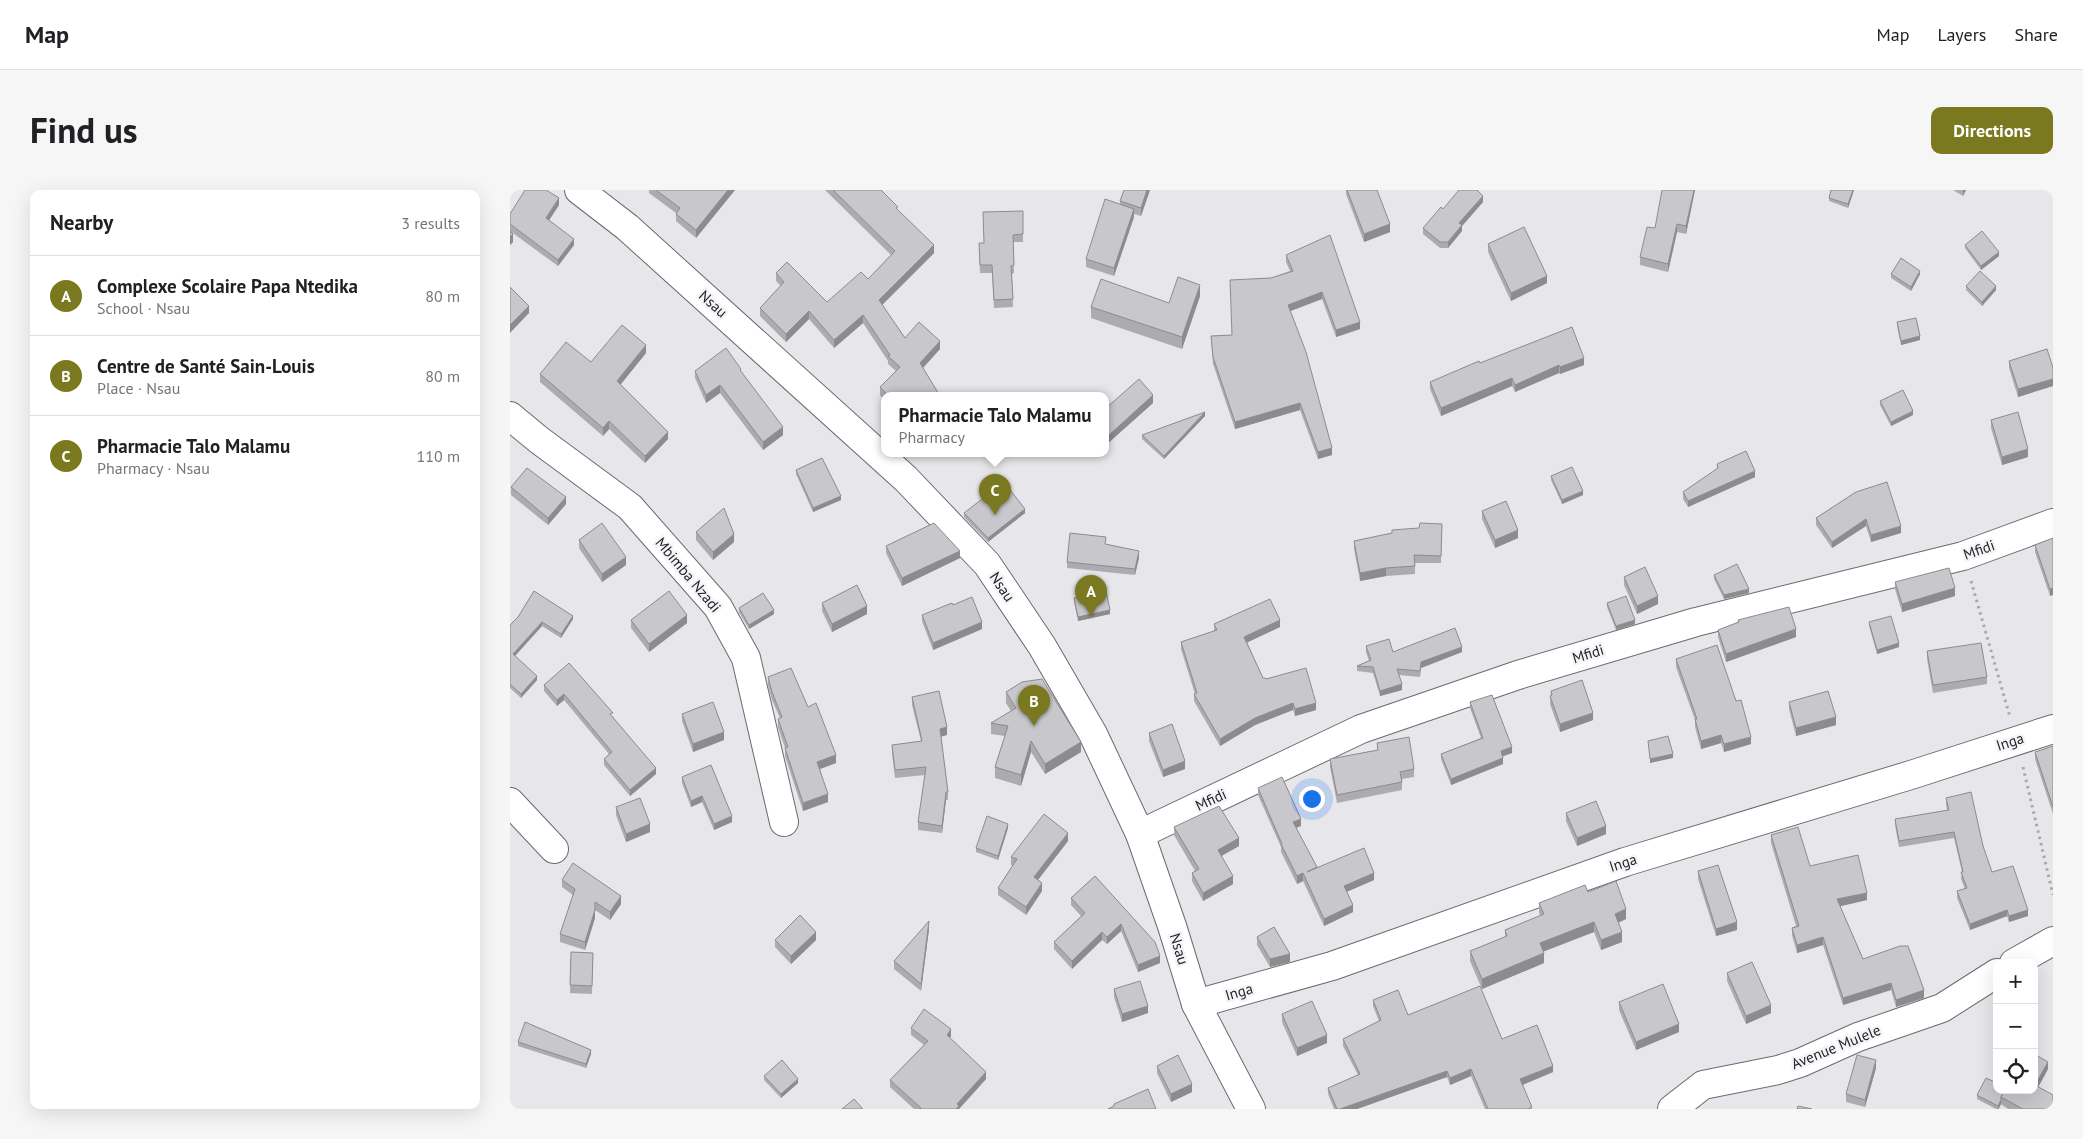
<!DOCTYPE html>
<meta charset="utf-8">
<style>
:root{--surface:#fff;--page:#f6f6f6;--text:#202124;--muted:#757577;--line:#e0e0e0;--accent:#7a7920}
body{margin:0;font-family:"PT Sans",sans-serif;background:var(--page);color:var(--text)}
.controls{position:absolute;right:15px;bottom:15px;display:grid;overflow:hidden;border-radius:10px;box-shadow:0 5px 20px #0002}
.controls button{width:45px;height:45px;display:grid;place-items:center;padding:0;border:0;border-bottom:1px solid var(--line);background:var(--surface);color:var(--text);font:25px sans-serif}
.you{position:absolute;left:801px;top:608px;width:18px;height:18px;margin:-12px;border:4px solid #fff;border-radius:50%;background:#1a73e8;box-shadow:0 0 0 8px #1a73e833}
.badge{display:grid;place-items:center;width:32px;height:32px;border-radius:50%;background:var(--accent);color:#fff;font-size:16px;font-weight:700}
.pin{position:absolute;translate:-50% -41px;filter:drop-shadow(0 1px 2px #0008)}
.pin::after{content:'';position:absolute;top:26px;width:18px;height:15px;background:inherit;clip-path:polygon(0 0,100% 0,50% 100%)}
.popup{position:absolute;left:371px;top:202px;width:228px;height:65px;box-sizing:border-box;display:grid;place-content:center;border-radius:10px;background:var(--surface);filter:drop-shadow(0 1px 4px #0005);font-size:16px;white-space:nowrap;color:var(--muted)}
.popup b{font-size:19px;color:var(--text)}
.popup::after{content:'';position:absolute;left:50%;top:100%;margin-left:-10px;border:10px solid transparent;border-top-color:var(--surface)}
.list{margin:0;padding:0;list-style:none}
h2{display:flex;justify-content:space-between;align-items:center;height:65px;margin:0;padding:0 20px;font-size:21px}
h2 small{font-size:16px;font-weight:400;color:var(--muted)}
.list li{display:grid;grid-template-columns:32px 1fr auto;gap:15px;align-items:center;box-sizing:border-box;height:80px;padding:0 20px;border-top:1px solid var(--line)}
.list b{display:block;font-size:19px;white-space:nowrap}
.list p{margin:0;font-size:16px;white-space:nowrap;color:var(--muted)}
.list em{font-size:16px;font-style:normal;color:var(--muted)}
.icon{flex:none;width:28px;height:28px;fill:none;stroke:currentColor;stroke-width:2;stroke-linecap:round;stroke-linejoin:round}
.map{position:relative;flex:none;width:1543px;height:919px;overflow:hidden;border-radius:10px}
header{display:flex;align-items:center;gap:30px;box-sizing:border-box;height:70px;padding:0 25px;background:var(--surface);border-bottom:1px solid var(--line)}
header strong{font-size:24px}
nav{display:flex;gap:28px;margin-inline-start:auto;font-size:18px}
.intro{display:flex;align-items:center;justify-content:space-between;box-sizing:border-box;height:120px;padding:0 30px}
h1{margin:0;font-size:35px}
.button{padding:12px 22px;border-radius:10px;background:var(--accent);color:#fff;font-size:18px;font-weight:700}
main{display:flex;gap:30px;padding:0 30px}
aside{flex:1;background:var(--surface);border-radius:10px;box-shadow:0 5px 20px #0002}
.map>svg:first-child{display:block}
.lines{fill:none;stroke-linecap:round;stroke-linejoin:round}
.street-casing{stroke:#6b6b6e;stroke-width:30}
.path{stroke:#a9a9ac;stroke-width:3;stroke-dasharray:2.5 4;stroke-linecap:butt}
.street{stroke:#fff;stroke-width:28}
.wall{fill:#acabaf}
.shaded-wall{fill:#8c8b8e}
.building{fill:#c8c7cb;stroke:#8c8b8e}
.labels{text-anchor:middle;stroke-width:5;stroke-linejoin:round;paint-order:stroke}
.street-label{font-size:15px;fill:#252526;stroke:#f5f4f8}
</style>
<header>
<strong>Map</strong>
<nav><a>Map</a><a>Layers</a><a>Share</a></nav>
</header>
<div class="intro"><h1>Find us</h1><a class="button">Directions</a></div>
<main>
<aside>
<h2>Nearby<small>3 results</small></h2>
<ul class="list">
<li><span class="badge">A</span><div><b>Complexe Scolaire Papa Ntedika</b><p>School · Nsau</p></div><em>80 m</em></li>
<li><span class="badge">B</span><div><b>Centre de Santé Sain-Louis</b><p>Place · Nsau</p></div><em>80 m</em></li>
<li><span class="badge">C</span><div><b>Pharmacie Talo Malamu</b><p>Pharmacy · Nsau</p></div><em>110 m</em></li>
</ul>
</aside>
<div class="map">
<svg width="1543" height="919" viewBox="0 0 1543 919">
<rect width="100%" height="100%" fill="#e7e7eb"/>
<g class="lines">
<defs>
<g id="street">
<path d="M 69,0 L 117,37 L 396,289 L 477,374 L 532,456 L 583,544 L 630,644 L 662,736 L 686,814 L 741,919"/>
<path d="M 0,226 L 29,250 L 120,317 L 208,417 L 236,468 L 274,632"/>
<path d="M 0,612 L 44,659"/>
<path d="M 630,644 L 851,539 L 1008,485 L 1186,432 L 1453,366 L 1543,333"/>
<path d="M 1504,773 L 1543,751"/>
<path d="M 686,814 L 822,776 L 1115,672 L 1404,584 L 1543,539"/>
<path d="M 1162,919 L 1193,895 L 1268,880 L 1290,873 L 1348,847 L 1432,818 L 1487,783"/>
</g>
</defs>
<use href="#street" class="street-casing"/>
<g class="path">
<path d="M 1461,391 L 1500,527"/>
<path d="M 1513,577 L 1543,705"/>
</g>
<use href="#street" class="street"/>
</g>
<g class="wall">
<path d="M 139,0 L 225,0 L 186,48 L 166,31 L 166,23 L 139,3 Z"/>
<path d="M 315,0 L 371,0 L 424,63 L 372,115 L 395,148 L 430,159 L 413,178 L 430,206 L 375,206 L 375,211 L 370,205 L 370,197 L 386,181 L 378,174 L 378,171 L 353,133 L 324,158 L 299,129 L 276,152 L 250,126 L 250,118 L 271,96 L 266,91 L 266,83 L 317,112 L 358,89 L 381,65 Z"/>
<path d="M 640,0 L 631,26 L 624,24 L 624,27 L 604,86 L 576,77 L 576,69 L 610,14 L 610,11 Z"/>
<path d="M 836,0 L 867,0 L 880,42 L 854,52 L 836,4 Z"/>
<path d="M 1185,0 L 1176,44 L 1167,42 L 1158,82 L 1130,75 L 1130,67 L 1145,38 Z"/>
<path d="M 1321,0 L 1344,0 L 1338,18 L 1319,11 L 1319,8 Z"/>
<path d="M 1443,0 L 1456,0 L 1453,6 Z"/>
<path d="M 973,12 L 952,36 L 952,41 L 938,58 L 930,58 L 913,44 L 913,38 L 933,19 Z"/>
<path d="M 49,15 L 39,30 L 64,55 L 48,76 L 0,41 L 3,52 L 0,55 L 0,24 Z"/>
<path d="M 513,21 L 513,52 L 503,52 L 504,83 L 502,84 L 503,117 L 484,118 L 482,83 L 470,83 L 469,61 L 474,53 Z"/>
<path d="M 978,54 L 1037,93 L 1001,111 L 978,62 Z"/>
<path d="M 1455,55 L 1489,66 L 1471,80 L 1455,58 Z"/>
<path d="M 776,65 L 850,139 L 826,147 L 812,109 L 780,121 L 822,265 L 808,269 L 790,220 L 725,239 L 703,174 L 701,146 L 722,145 L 761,88 L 780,81 L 776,72 Z"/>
<path d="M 1381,84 L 1410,84 L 1401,101 L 1381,88 Z"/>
<path d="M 1456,96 L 1486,100 L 1472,116 L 1456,100 Z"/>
<path d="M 690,106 L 672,159 L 581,128 L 581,117 L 659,113 Z"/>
<path d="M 1387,132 L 1410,150 L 1391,155 L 1387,136 Z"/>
<path d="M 136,163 L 110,195 L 158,249 L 135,273 L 99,239 L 93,246 L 30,192 L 30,184 L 81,172 Z"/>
<path d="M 1499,171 L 1543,178 L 1543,196 L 1508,207 L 1499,178 Z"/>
<path d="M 970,173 L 1074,175 L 1050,184 L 1049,183 L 1005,202 L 1002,196 L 931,226 L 920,199 L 920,192 Z"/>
<path d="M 185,181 L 231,182 L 273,245 L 253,260 L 210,203 L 196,213 L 185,188 Z"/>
<path d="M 1370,211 L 1403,225 L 1381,236 L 1370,215 Z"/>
<path d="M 643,213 L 597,254 L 595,252 L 595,219 Z"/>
<path d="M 695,226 L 654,269 L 632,249 L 632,245 Z"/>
<path d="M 1481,230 L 1518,267 L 1492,275 L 1481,238 Z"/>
<path d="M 1207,274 L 1245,287 L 1178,317 L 1173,309 L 1173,302 L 1207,279 Z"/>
<path d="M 286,280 L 331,310 L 303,322 L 286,284 Z"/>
<path d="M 1041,286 L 1073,305 L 1052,314 L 1041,290 Z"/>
<path d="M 1,297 L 56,314 L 38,335 L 1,305 Z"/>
<path d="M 1346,302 L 1391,343 L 1361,352 L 1356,336 L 1322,358 L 1306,335 L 1306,328 Z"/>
<path d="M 972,321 L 1008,348 L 985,358 L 972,329 Z"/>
<path d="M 454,323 L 515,323 L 478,352 L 454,327 Z"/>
<path d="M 932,334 L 931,373 L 905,373 L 905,384 L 876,386 L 850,391 L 844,359 L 844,351 Z"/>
<path d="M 186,342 L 224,352 L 203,370 L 186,350 Z"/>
<path d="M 1543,348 L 1540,406 L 1525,362 L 1525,355 Z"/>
<path d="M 69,350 L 116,375 L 92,392 L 69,358 Z"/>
<path d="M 376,356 L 450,368 L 392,396 L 376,363 Z"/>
<path d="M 629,368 L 625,385 L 557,378 L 557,372 Z"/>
<path d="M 1204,385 L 1239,403 L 1214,409 L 1204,389 Z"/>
<path d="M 1114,387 L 1148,414 L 1127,424 L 1114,395 Z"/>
<path d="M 1385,392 L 1445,406 L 1392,422 L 1385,399 Z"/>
<path d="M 564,408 L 600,424 L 568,431 L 564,412 Z"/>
<path d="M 312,413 L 357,424 L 322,442 L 312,421 Z"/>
<path d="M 1097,413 L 1125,434 L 1106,440 L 1097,417 Z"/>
<path d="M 443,415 L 472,439 L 423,460 L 412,431 L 412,425 Z"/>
<path d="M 229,418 L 264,424 L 239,439 L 229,422 Z"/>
<path d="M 63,426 L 63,429 L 51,448 L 32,436 L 5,466 L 27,490 L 11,508 L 0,498 L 0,435 Z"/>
<path d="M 121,430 L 177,433 L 139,462 L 121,438 Z"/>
<path d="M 1228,430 L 1286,447 L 1216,472 L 1208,447 L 1208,440 L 1228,432 Z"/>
<path d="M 1359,432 L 1389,457 L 1367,464 L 1359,436 Z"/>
<path d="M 704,434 L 770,437 L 737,452 L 753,488 L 806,520 L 785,526 L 783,520 L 745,535 L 710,556 L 684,511 L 684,504 L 685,504 L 671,459 L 671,452 L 704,441 Z"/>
<path d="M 856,456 L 883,462 L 952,462 L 911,478 L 910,487 L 889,485 L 892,500 L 870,506 L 863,483 L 847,481 L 847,476 L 859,471 L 856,462 Z"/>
<path d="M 1417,461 L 1477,487 L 1477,494 L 1423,503 L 1417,469 Z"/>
<path d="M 1166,469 L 1241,554 L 1214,562 L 1211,553 L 1191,559 L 1185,537 L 1185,530 L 1166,477 Z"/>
<path d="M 258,487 L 298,517 L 326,573 L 310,579 L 318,612 L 293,621 L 275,566 L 275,558 L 268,537 L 268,529 L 270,528 L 262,510 L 258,495 Z"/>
<path d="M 34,495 L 103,527 L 146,584 L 120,606 L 94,575 L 94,569 L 99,564 L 54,510 L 47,516 L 34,501 Z"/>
<path d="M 1041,501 L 1083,530 L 1050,542 L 1040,514 Z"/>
<path d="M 496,502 L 571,562 L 535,584 L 521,562 L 511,596 L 485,588 L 485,577 L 495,546 L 481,544 L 481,533 L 501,521 L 496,513 Z"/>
<path d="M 402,507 L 437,545 L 431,546 L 438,602 L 438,610 L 436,610 L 432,643 L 408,640 L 408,632 L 415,585 L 385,588 L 382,563 L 382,555 L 411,551 L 402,515 Z"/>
<path d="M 960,512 L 1002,563 L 992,566 L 993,574 L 941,595 L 931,569 L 931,564 L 971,548 L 960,518 Z"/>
<path d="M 1279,512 L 1326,535 L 1286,546 L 1279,519 Z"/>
<path d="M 172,524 L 214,550 L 183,562 L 172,531 Z"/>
<path d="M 639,543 L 675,579 L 653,587 L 639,551 Z"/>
<path d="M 867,553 L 904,579 L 904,587 L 892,589 L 892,600 L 827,613 L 820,577 L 820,569 L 867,560 Z"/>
<path d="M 1543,556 L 1543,624 L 1525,569 L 1525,562 Z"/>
<path d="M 172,587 L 222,632 L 204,640 L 192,612 L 181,617 L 172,593 Z"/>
<path d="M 748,598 L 791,636 L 786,638 L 807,678 L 864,690 L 836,702 L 843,722 L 814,736 L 793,691 L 787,694 L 771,662 L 771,657 L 748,605 Z"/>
<path d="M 1436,608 L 1473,656 L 1482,682 L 1518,726 L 1499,732 L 1497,726 L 1460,740 L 1447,708 L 1447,701 L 1455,699 L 1451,689 L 1452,682 L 1444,648 L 1389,657 L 1385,635 L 1385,629 L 1437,620 L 1436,614 Z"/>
<path d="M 106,617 L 140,642 L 116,652 L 106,625 Z"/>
<path d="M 1056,623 L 1096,644 L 1067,656 L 1056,631 Z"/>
<path d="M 664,637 L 729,656 L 711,666 L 723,694 L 693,711 L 682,691 L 682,683 L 685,681 L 664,645 Z"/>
<path d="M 498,638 L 488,670 L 466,662 L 466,658 Z"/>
<path d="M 1261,645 L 1300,676 L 1357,710 L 1330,716 L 1353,769 L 1414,808 L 1386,817 L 1381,800 L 1333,815 L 1313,755 L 1287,763 L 1282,745 L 1282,738 L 1286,736 L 1261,653 Z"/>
<path d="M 558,651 L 528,690 L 532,701 L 516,725 L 488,705 L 488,698 L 503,675 L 501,675 L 501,667 Z"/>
<path d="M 1188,681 L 1227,740 L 1206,746 L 1188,689 Z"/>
<path d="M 585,686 L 650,773 L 628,782 L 611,741 L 597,754 L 592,750 L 562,779 L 544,759 L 544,752 L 571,726 L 561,715 L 561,708 Z"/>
<path d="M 52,690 L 111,714 L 100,730 L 85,720 L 85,728 L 75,760 L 50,752 L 50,744 L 63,705 L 52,697 Z"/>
<path d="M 1078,702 L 1116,729 L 1108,733 L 1112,752 L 1091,760 L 1084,742 L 1034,761 L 1034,773 L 972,799 L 960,771 L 960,761 L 995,747 L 995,740 L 1031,726 L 1029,723 L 1029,713 Z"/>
<path d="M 419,739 L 411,801 L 384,779 L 384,771 Z"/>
<path d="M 747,747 L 780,772 L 760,777 L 747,755 Z"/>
<path d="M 265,750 L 306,750 L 281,774 L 265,757 Z"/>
<path d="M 61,762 L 83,763 L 82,804 L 60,803 Z"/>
<path d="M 1217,783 L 1261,823 L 1236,834 L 1217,791 Z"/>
<path d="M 604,799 L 638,823 L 612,832 L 604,807 Z"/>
<path d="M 863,810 L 898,825 L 992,849 L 1043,882 L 1012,895 L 1022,919 L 975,919 L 961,886 L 940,895 L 937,887 L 847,919 L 824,919 L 818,904 L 818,898 L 848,885 L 833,856 L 833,849 L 869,831 L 863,816 Z"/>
<path d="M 1109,812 L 1169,842 L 1126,860 L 1109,820 Z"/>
<path d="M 772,824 L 817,853 L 787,866 L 772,832 Z"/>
<path d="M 401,838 L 441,846 L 440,848 L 476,889 L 449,919 L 404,919 L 380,897 L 380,890 L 414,855 L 401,845 Z"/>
<path d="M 8,852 L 81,864 L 76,878 L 8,856 Z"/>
<path d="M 647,876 L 682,902 L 661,912 L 647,883 Z"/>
<path d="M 1366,878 L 1355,917 L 1336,912 L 1336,904 Z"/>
<path d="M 1538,879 L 1528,897 L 1543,919 L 1498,919 L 1491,914 L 1489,919 L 1486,919 L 1467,909 L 1467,905 L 1487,900 L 1524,900 Z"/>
<path d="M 254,886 L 288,893 L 271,908 L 254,890 Z"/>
</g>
<g class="shaded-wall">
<path d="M 218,0 L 225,0 L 186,48 L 186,40 Z"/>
<path d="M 637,0 L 640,0 L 631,26 L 631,18 Z"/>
<path d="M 1184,0 L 1185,0 L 1176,44 L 1176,36 Z"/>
<path d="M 1343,0 L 1344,0 L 1338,18 L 1338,14 Z"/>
<path d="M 1453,0 L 1456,0 L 1453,6 Z"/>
<path d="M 973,6 L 973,12 L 952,36 L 952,41 L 938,58 L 938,52 L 949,33 Z"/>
<path d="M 49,8 L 49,15 L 36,35 L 36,28 Z"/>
<path d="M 624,19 L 624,27 L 604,86 L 604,78 Z"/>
<path d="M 880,34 L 880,42 L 854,52 L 854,44 Z"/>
<path d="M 1167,34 L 1167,42 L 1158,82 L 1158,74 Z"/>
<path d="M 3,44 L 3,52 L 0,55 L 0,47 Z"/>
<path d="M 64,49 L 64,55 L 48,76 L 48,70 Z"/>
<path d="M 424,55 L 424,63 L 369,118 L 369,110 Z"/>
<path d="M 1489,62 L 1489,66 L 1471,80 L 1471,76 Z"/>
<path d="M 1410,81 L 1410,84 L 1401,101 L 1401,97 Z"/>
<path d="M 1037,86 L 1037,93 L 1001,111 L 1001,103 Z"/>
<path d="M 690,95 L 690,106 L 672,159 L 672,147 Z"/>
<path d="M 1486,96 L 1486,100 L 1472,116 L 1472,112 Z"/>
<path d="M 812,102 L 812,109 L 778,122 L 778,115 Z"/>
<path d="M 19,116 L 19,123 L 0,143 L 0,135 Z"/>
<path d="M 299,121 L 299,129 L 276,152 L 276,144 Z"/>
<path d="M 353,125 L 353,133 L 324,158 L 324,150 Z"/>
<path d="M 850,132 L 850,139 L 826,147 L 826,140 Z"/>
<path d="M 1410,146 L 1410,150 L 1391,155 L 1391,151 Z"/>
<path d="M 430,151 L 430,159 L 410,181 L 410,173 Z"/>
<path d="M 136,155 L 136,163 L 107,199 L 107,191 Z"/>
<path d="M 1074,168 L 1074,175 L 1050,184 L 1050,177 Z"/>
<path d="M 1049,175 L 1049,183 L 1005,202 L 1005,195 Z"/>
<path d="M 1002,188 L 1002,196 L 931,226 L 931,218 Z"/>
<path d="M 1543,189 L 1543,196 L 1508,207 L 1508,199 Z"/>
<path d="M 210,195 L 210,203 L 196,213 L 196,205 Z"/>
<path d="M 643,205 L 643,213 L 597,254 L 597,247 Z"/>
<path d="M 790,213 L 790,220 L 725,239 L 725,232 Z"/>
<path d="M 1403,221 L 1403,225 L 1381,236 L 1381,232 Z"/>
<path d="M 695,222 L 695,226 L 654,269 L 654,266 Z"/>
<path d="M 99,231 L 99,239 L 93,246 L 93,238 Z"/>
<path d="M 273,237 L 273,245 L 253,260 L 253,252 Z"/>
<path d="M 158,242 L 158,249 L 135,273 L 135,266 Z"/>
<path d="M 822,258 L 822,265 L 808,269 L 808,262 Z"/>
<path d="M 1518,259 L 1518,267 L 1492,275 L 1492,267 Z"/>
<path d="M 1245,281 L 1245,287 L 1178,317 L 1178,311 Z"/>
<path d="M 1073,301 L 1073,305 L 1052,314 L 1052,310 Z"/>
<path d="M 331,306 L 331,310 L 303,322 L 303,318 Z"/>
<path d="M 56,307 L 56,314 L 38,335 L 38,328 Z"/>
<path d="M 515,319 L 515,323 L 478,352 L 478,348 Z"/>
<path d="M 1356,329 L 1356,336 L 1322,358 L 1322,352 Z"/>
<path d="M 1391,336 L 1391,343 L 1361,352 L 1361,345 Z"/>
<path d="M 1008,340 L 1008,348 L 985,358 L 985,350 Z"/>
<path d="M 224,344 L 224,352 L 203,370 L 203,362 Z"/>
<path d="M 450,361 L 450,368 L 392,396 L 392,388 Z"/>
<path d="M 629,361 L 629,368 L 625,385 L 625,379 Z"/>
<path d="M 116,367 L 116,375 L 92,392 L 92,384 Z"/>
<path d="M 876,378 L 876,386 L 850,391 L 850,383 Z"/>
<path d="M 1445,398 L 1445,406 L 1392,422 L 1392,414 Z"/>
<path d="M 1543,398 L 1543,405 L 1540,406 L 1540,399 Z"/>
<path d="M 1239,399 L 1239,403 L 1214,409 L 1214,405 Z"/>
<path d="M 1148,406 L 1148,414 L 1127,424 L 1127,416 Z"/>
<path d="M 357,416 L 357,424 L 322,442 L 322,434 Z"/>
<path d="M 264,420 L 264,424 L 239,439 L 239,435 Z"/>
<path d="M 600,420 L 600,424 L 568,431 L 568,427 Z"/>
<path d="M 177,425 L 177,433 L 139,462 L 139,454 Z"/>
<path d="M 63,426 L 63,429 L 51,448 L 51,444 Z"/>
<path d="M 770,430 L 770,437 L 734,454 L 734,447 Z"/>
<path d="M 1125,430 L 1125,434 L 1106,440 L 1106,436 Z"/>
<path d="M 32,432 L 32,436 L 3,468 L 3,464 Z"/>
<path d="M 472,432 L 472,439 L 423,460 L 423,453 Z"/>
<path d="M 1286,439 L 1286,447 L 1216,472 L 1216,464 Z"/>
<path d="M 1389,453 L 1389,457 L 1367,464 L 1367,460 Z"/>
<path d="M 952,457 L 952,462 L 911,478 L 910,487 L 911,472 Z"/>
<path d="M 27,486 L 27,490 L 11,508 L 11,504 Z"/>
<path d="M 892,494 L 892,500 L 870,506 L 870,501 Z"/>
<path d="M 54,504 L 54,510 L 47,516 L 47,510 Z"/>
<path d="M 783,513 L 783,520 L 745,535 L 710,556 L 710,549 L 745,528 Z"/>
<path d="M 806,513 L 806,520 L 785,526 L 785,519 Z"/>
<path d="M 1083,523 L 1083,530 L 1050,542 L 1050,534 Z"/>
<path d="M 1326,527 L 1326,535 L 1286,546 L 1286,538 Z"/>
<path d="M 437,537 L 437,545 L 430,547 L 430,539 Z"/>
<path d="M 214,542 L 214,550 L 183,562 L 183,554 Z"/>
<path d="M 1211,545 L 1211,553 L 1191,559 L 1191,551 Z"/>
<path d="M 1241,547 L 1241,554 L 1214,562 L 1214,554 Z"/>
<path d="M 521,551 L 521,562 L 511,596 L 511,585 Z"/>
<path d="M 571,552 L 571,562 L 535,584 L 535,574 Z"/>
<path d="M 1002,557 L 1002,563 L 991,567 L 991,561 Z"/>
<path d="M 1163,564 L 1163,568 L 1140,573 L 1140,569 Z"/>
<path d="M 326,565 L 326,573 L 307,580 L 307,572 Z"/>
<path d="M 993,568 L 993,574 L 941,595 L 941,589 Z"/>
<path d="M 675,571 L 675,579 L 653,587 L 653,580 Z"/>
<path d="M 146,578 L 146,584 L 120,606 L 120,600 Z"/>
<path d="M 436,602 L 436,610 L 432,643 L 432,636 Z"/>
<path d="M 318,604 L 318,612 L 293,621 L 293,613 Z"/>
<path d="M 192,606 L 192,612 L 181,617 L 181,611 Z"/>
<path d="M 222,626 L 222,632 L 204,640 L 204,634 Z"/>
<path d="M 791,629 L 791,636 L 783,639 L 783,632 Z"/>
<path d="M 140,634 L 140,642 L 116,652 L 116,644 Z"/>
<path d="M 498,634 L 498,638 L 488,670 L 488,666 Z"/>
<path d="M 1096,636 L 1096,644 L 1067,656 L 1067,648 Z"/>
<path d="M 558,643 L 558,651 L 524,695 L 524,687 Z"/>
<path d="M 729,648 L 729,656 L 708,668 L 708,660 Z"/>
<path d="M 793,683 L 793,691 L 787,694 L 787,686 Z"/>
<path d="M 864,683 L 864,690 L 834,703 L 834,696 Z"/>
<path d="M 723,686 L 723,694 L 693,711 L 693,703 Z"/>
<path d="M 532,693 L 532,701 L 516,725 L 516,717 Z"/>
<path d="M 1357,703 L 1357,710 L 1327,717 L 1327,709 Z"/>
<path d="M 111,706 L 111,714 L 100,730 L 100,722 Z"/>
<path d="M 85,712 L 85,728 L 75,760 L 75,752 Z"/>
<path d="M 843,715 L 843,722 L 814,736 L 814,729 Z"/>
<path d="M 1116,719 L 1116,729 L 1105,734 L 1105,724 Z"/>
<path d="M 1497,720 L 1497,726 L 1460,740 L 1460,734 Z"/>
<path d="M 1518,720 L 1518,726 L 1499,732 L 1499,726 Z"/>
<path d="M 419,731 L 419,739 L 411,801 L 411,794 Z"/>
<path d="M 1084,732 L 1084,742 L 1030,763 L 1030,753 Z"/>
<path d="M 1227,732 L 1227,740 L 1206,746 L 1206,739 Z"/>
<path d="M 611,734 L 611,741 L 597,754 L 597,747 Z"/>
<path d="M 306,742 L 306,750 L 281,774 L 281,766 Z"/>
<path d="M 592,742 L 592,750 L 562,779 L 562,771 Z"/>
<path d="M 1112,742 L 1112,752 L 1091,760 L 1091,750 Z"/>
<path d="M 1313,747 L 1313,755 L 1287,763 L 1287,755 Z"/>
<path d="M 1034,763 L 1034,773 L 972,799 L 972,789 Z"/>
<path d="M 780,764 L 780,772 L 760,777 L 760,769 Z"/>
<path d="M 650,766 L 650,773 L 628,782 L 628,775 Z"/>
<path d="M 1381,793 L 1381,800 L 1333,815 L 1333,808 Z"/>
<path d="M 1414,800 L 1414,808 L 1386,817 L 1386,810 Z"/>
<path d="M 1261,815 L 1261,823 L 1236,834 L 1236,826 Z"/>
<path d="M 638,816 L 638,823 L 612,832 L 612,824 Z"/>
<path d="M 1169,834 L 1169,842 L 1126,860 L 1126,852 Z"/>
<path d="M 441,839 L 441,846 L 437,853 L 437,845 Z"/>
<path d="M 817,845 L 817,853 L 787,866 L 787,858 Z"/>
<path d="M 81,860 L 81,864 L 76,878 L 76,874 Z"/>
<path d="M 1366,870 L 1366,878 L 1355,917 L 1355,910 Z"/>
<path d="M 1538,872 L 1538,879 L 1525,903 L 1525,895 Z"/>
<path d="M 1043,876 L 1043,882 L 1010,896 L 1010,889 Z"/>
<path d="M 961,879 L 961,886 L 940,895 L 940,888 Z"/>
<path d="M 937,881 L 937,887 L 847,919 L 830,919 Z"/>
<path d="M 476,882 L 476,889 L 449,919 L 446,919 L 447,914 Z"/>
<path d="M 288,889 L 288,893 L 271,908 L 271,904 Z"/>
<path d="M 682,894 L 682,902 L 661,912 L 661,904 Z"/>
<path d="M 1491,910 L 1491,914 L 1488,919 L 1488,916 Z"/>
</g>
<g class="building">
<path d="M 15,0 L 36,0 L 49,8 L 36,28 L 64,49 L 48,70 L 0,34 L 0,24 Z"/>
<path d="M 146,0 L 218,0 L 186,40 L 166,24 L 170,18 Z"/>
<path d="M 323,0 L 371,0 L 388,17 L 386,18 L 424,55 L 369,110 L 395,148 L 409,132 L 430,151 L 410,173 L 430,206 L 378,206 L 370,197 L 390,177 L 378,166 L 380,165 L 353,125 L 324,150 L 299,121 L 276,144 L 250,118 L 274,92 L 266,83 L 277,72 L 317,112 L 351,82 L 358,89 L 385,61 Z"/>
<path d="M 614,0 L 637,0 L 631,18 L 610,11 Z"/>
<path d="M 837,0 L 867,0 L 880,34 L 854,44 Z"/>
<path d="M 949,0 L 967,0 L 973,6 L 949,33 L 952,35 L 938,52 L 930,52 L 913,38 L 931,17 L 933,19 Z"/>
<path d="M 1152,0 L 1184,0 L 1176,36 L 1167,34 L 1158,74 L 1130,67 L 1137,37 L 1145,38 Z"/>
<path d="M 1321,0 L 1343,0 L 1338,14 L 1319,8 Z"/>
<path d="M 595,9 L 624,19 L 604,78 L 576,69 Z"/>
<path d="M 513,21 L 513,44 L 503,45 L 504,75 L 501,76 L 503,109 L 484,110 L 482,75 L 470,75 L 469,53 L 474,53 L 473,22 Z"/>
<path d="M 1014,37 L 1037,86 L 1001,103 L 978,54 Z"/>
<path d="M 0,41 L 3,44 L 0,47 Z"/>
<path d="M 1472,41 L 1489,62 L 1471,76 L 1455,55 Z"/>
<path d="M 820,45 L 850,132 L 826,140 L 812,102 L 778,115 L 796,162 L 822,258 L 808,262 L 790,213 L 725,232 L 703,167 L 701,146 L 722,145 L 720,90 L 761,88 L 783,81 L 776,65 Z"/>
<path d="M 1391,68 L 1410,81 L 1401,97 L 1381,84 Z"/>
<path d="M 1470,81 L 1486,96 L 1472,112 L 1456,96 Z"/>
<path d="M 668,87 L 690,95 L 672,147 L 581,117 L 591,89 L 659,113 Z"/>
<path d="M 0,97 L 19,116 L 0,135 Z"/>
<path d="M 1406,128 L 1410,146 L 1391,151 L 1387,132 Z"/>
<path d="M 112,135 L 136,155 L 107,191 L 158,242 L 135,266 L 99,231 L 93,238 L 30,184 L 56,152 L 81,172 Z"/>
<path d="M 1062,137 L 1074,168 L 1050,177 L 1049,175 L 1005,195 L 1002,188 L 931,218 L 920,192 L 969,171 L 970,173 Z"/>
<path d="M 216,158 L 231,179 L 230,180 L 273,237 L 253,252 L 210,195 L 196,205 L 185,181 Z"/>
<path d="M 1537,159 L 1543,178 L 1543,189 L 1508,199 L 1499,171 Z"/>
<path d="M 629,189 L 643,205 L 597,247 L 595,245 L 595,219 Z"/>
<path d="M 1393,200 L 1403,221 L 1381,232 L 1370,211 Z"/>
<path d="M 695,222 L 654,266 L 632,245 Z"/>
<path d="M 1508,222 L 1518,259 L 1492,267 L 1481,230 Z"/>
<path d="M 1236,261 L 1245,281 L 1178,311 L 1173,302 L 1208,278 L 1207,274 Z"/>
<path d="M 312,268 L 331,306 L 303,318 L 286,280 Z"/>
<path d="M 1062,277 L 1073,301 L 1052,310 L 1041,286 Z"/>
<path d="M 17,278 L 56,307 L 38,328 L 1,297 Z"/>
<path d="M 494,292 L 515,319 L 478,348 L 454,323 Z"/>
<path d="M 1377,292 L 1391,336 L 1361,345 L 1356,329 L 1322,352 L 1306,328 L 1346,302 Z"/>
<path d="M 996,311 L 1008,340 L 985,350 L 972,321 Z"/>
<path d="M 214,318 L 224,344 L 203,362 L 186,342 Z"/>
<path d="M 92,333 L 116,367 L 92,384 L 69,350 Z"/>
<path d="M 424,333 L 450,361 L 392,388 L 376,356 Z"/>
<path d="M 910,333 L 932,334 L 931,366 L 904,365 L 905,376 L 876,378 L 850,383 L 844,351 L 882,343 L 882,340 L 909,338 Z"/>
<path d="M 560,343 L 596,347 L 595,354 L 629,361 L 625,379 L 557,372 Z"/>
<path d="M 1543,348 L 1543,398 L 1540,399 L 1525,355 Z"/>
<path d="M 1227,374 L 1239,399 L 1214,405 L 1204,385 Z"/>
<path d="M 1135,377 L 1148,406 L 1127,416 L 1114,387 Z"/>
<path d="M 1439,378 L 1445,398 L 1392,414 L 1385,392 Z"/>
<path d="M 347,395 L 357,416 L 322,434 L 312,413 Z"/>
<path d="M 24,401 L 63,426 L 51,444 L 32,432 L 3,464 L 27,486 L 11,504 L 0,494 L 0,435 L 8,427 Z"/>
<path d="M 159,401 L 177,425 L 139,454 L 121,430 Z"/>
<path d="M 596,401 L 600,420 L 568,427 L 564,408 Z"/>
<path d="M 253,403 L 264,420 L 239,435 L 229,418 Z"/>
<path d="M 1116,406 L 1125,430 L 1106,436 L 1097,413 Z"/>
<path d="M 462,407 L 472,432 L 423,453 L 412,425 L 442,413 L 443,415 Z"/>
<path d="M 760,409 L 770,430 L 734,447 L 753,488 L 755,488 L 756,489 L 796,478 L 806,513 L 785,519 L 783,513 L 745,528 L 710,549 L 684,504 L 687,503 L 671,452 L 707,440 L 704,434 Z"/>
<path d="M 1279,417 L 1286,439 L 1216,464 L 1208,440 L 1229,432 L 1228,430 Z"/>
<path d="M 1381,426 L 1389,453 L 1367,460 L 1359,432 Z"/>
<path d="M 945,438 L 952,457 L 911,472 L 910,481 L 887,479 L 892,494 L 870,501 L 863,477 L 847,476 L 861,470 L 856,456 L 879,449 L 883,462 Z"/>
<path d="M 1471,453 L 1477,487 L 1423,495 L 1417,461 Z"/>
<path d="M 1207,455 L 1226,511 L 1231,510 L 1241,547 L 1214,554 L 1211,545 L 1191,551 L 1185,529 L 1187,529 L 1166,469 Z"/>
<path d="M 59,473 L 103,523 L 100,524 L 146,578 L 120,600 L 94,569 L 102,562 L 54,504 L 47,510 L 34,495 Z"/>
<path d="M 281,478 L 298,517 L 306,513 L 326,565 L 307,572 L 318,604 L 293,613 L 275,558 L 278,557 L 268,529 L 272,527 L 262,502 L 258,487 Z"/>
<path d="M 532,489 L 571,552 L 535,574 L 521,551 L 511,585 L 485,577 L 498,536 L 481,533 L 506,518 L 496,502 L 512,492 Z"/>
<path d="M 1072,490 L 1083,523 L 1050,534 L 1040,506 L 1042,505 L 1041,501 Z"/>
<path d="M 429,501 L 437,537 L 430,539 L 438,602 L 436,602 L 432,636 L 408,632 L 416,577 L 385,580 L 382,555 L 412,551 L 402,507 Z"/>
<path d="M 1318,501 L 1326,527 L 1286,538 L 1279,512 Z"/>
<path d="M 982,505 L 1002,557 L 991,561 L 993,568 L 941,589 L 931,564 L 973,548 L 960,512 Z"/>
<path d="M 203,512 L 214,542 L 183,554 L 172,524 Z"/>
<path d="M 662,534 L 675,571 L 653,580 L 639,543 Z"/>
<path d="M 1158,546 L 1163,564 L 1140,569 L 1138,551 Z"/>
<path d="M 899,547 L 904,579 L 890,582 L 892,592 L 827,605 L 820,569 L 868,560 L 867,553 Z"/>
<path d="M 1543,556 L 1543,617 L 1525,562 Z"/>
<path d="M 201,575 L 222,626 L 204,634 L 192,606 L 181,611 L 172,587 Z"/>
<path d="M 772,587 L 791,629 L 783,632 L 807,677 L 797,682 L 854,658 L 864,683 L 834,696 L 843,715 L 814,729 L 793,683 L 787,686 L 771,654 L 772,654 L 748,598 Z"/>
<path d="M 1461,602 L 1473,656 L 1482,682 L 1503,676 L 1518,720 L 1499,726 L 1497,720 L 1460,734 L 1447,701 L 1457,698 L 1451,682 L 1453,682 L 1444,642 L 1389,651 L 1385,629 L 1439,620 L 1436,608 Z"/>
<path d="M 130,608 L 140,634 L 116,644 L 106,617 Z"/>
<path d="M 1086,611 L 1096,636 L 1067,648 L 1056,623 Z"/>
<path d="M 709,616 L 729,648 L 708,660 L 723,686 L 693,703 L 682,683 L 689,679 L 664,637 Z"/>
<path d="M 534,624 L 558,643 L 524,687 L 532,693 L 516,717 L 488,698 L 507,669 L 501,667 Z"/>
<path d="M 477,626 L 498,634 L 488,666 L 466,658 Z"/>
<path d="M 1288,637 L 1300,676 L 1348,665 L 1357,703 L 1327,709 L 1353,769 L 1390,756 L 1398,756 L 1414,800 L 1386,810 L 1381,793 L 1333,808 L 1313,747 L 1287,755 L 1282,738 L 1289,736 L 1261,645 Z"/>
<path d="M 63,673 L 111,706 L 100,722 L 85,712 L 85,720 L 75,752 L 50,744 L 65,699 L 52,690 Z"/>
<path d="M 1208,675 L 1227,732 L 1206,739 L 1188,681 Z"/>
<path d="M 585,686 L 645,752 L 650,766 L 628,775 L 611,734 L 597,747 L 592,742 L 562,771 L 544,752 L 575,723 L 561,708 Z"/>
<path d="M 1106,691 L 1116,719 L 1105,724 L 1112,742 L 1091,750 L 1084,732 L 1030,753 L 1034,763 L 972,789 L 960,761 L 997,746 L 995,740 L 1034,724 L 1029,713 L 1075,695 L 1078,702 Z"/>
<path d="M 290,725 L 306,742 L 281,766 L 265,750 Z"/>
<path d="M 419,731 L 411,794 L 384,771 Z"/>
<path d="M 764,737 L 780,764 L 760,769 L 747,747 Z"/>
<path d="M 61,762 L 83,763 L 82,796 L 60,795 Z"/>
<path d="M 1242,772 L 1261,815 L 1236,826 L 1217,783 Z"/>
<path d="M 630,791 L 638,816 L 612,824 L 604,799 Z"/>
<path d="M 1153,794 L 1169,834 L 1126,852 L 1109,812 Z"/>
<path d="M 970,796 L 992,849 L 1027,835 L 1043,876 L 1010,889 L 1022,917 L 1018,919 L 978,919 L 961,879 L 940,888 L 937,881 L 830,919 L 827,919 L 818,898 L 850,884 L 833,849 L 871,830 L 863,810 L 888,800 L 898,825 Z"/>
<path d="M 802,811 L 817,845 L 787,858 L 772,824 Z"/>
<path d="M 414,819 L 441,839 L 437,845 L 476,882 L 447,914 L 449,916 L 446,919 L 409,919 L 411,918 L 380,890 L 418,851 L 401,838 Z"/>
<path d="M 15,832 L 81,860 L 76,874 L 8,852 Z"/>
<path d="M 1524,864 L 1538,872 L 1525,895 L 1543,905 L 1543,919 L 1513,919 L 1491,907 L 1495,900 L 1524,900 Z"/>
<path d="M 668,865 L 682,894 L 661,904 L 647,876 Z"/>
<path d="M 1347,865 L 1366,870 L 1355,910 L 1336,904 Z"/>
<path d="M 272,870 L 288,889 L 271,904 L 254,886 Z"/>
<path d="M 1476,888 L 1487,893 L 1487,900 L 1495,900 L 1491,907 L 1491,910 L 1488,916 L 1467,905 Z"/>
<path d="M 638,899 L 646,919 L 598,919 L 604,916 L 604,914 Z"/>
<path d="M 344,909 L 353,919 L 332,919 Z"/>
<path d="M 1288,916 L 1302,919 L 1287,919 Z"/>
</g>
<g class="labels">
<g class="street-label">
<text transform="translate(203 114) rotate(42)" y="5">Nsau</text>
<text transform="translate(1469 360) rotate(-19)" y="5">Mfidi</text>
<text transform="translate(178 385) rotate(50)" y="5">Mbimba Nzadi</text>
<text transform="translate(492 397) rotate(56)" y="5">Nsau</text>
<text transform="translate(1078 464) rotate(-17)" y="5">Mfidi</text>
<text transform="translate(1500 552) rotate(-18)" y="5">Inga</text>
<text transform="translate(701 610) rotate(-25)" y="5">Mfidi</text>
<text transform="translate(1113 673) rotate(-18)" y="5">Inga</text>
<text transform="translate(669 759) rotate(73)" y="5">Nsau</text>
<text transform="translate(729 802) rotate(-16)" y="5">Inga</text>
<text transform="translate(1326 857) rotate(-22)" y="5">Avenue Mulele</text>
</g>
</g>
</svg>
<div class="controls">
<button>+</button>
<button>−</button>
<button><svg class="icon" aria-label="locate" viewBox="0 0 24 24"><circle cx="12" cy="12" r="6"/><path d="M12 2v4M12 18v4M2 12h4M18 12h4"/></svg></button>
</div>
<div class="you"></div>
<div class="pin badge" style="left:581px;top:426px">A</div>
<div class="pin badge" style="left:524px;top:536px">B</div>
<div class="pin badge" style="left:485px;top:325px">C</div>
<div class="popup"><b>Pharmacie Talo Malamu</b>Pharmacy</div>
</div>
</main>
